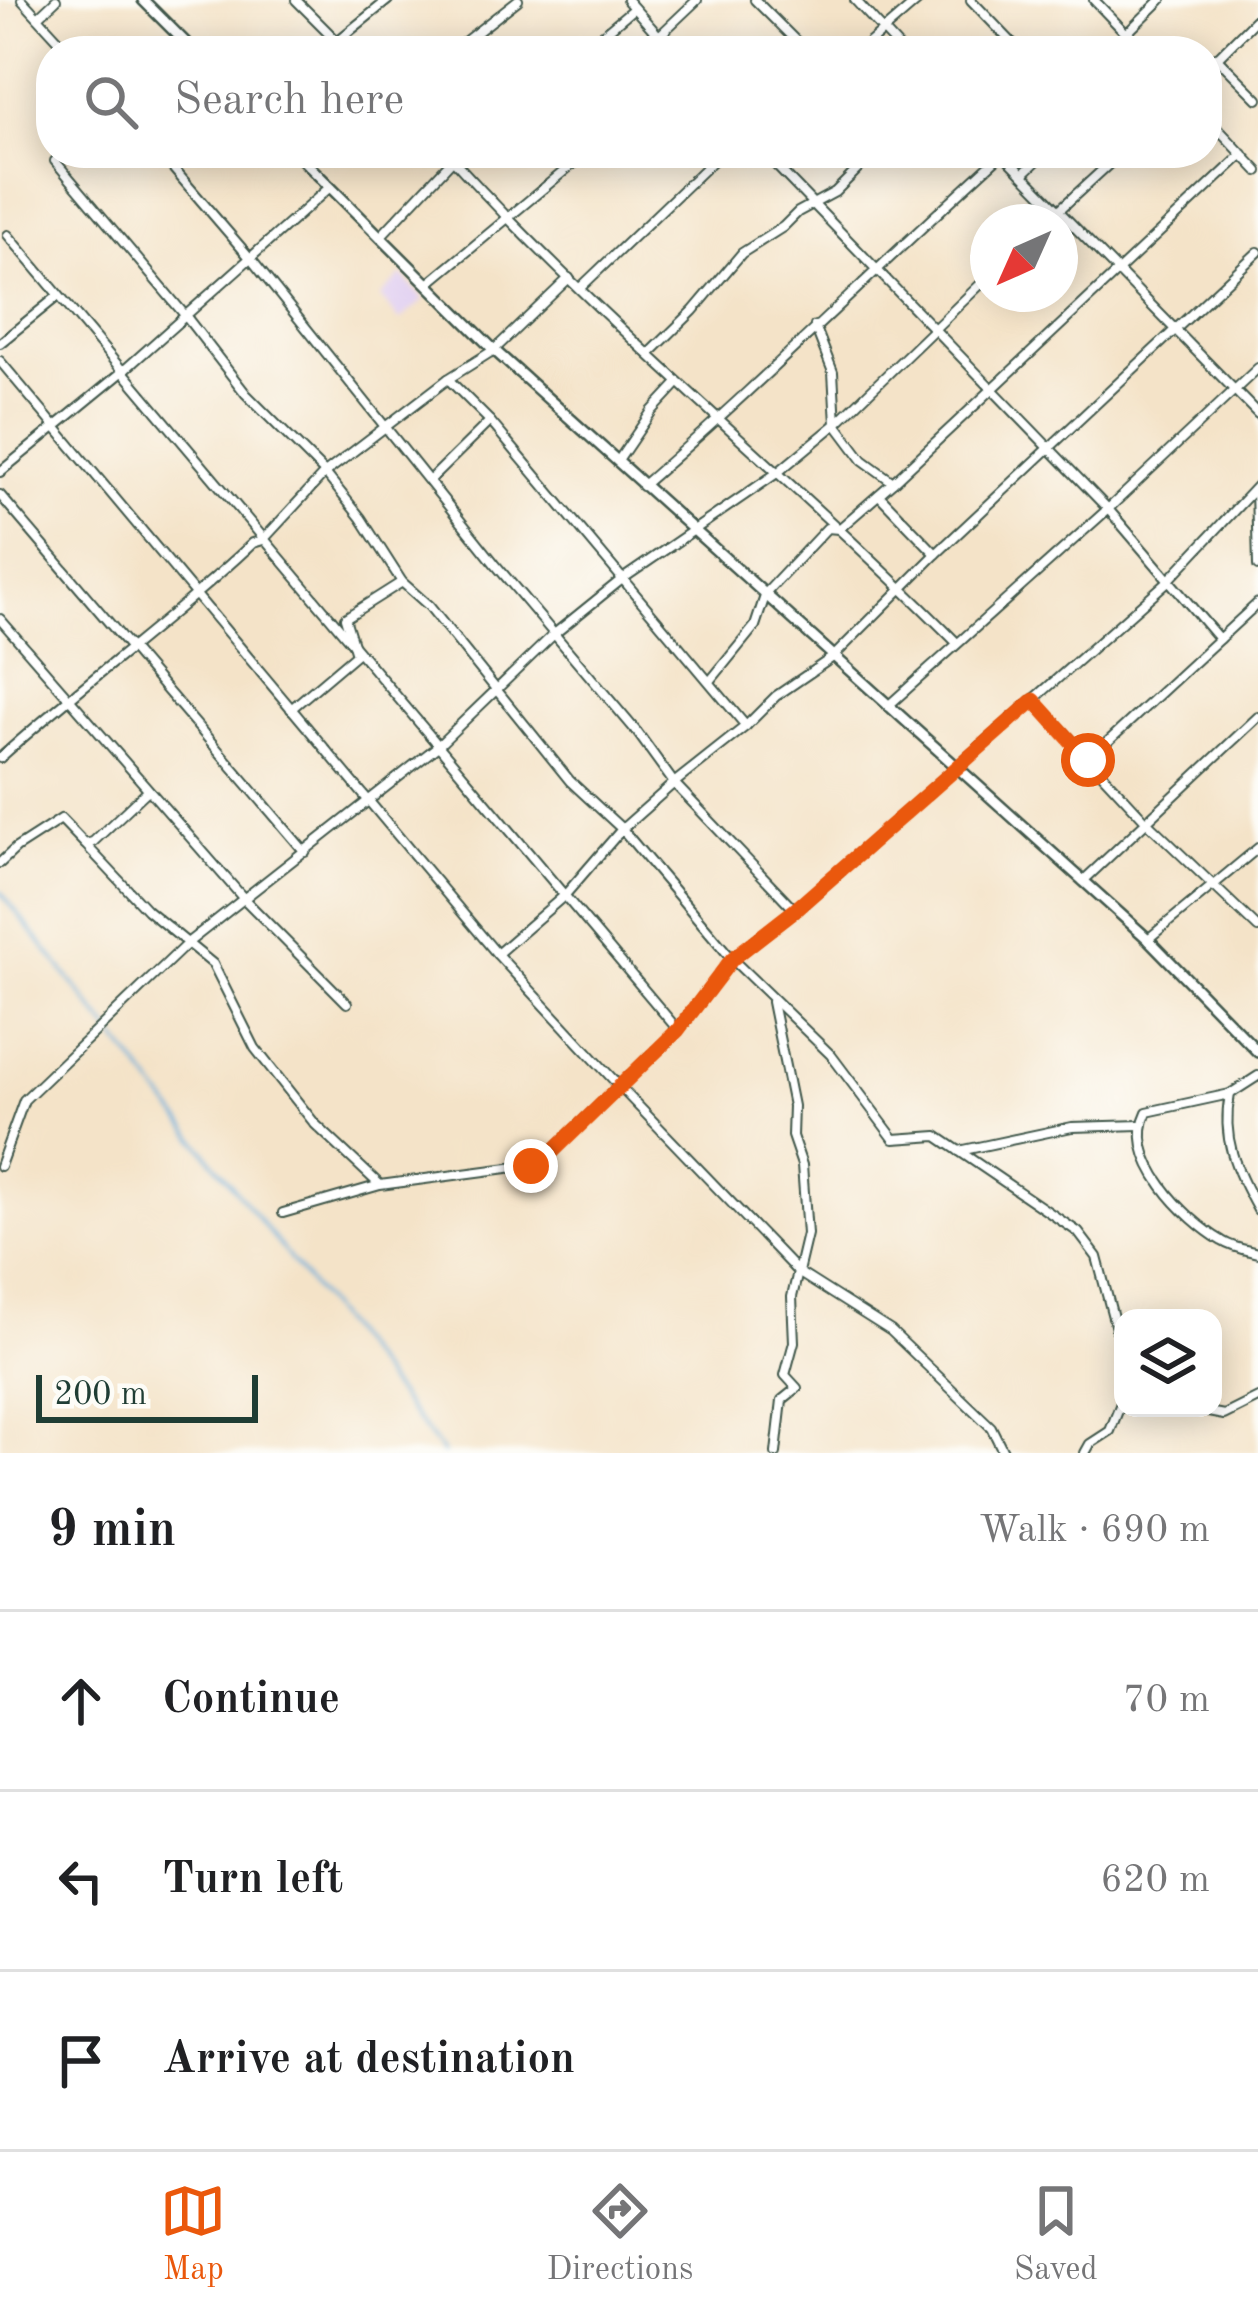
<!DOCTYPE html>
<meta charset="utf-8">
<style>
:root{--surface:#fff;--page:#f2f2f2;--text:#202124;--muted:#757577;--line:#e0e0e0;--accent:#ea580c}
body{margin:0;font-family:"Old Standard TT",serif;background:var(--page);color:var(--text)}
.controls{position:absolute;right:36px;bottom:36px;display:grid;overflow:hidden;border-radius:24px;box-shadow:0 6px 30px #0003}
.controls button{width:108px;height:108px;display:grid;place-items:center;padding:0;border:0;border-bottom:3px solid var(--line);background:var(--surface);color:var(--text);font:60px sans-serif}
.compass{position:absolute;left:970px;top:204px;width:108px;height:108px;border-radius:50%;background:var(--surface);box-shadow:0 6px 30px #0003;rotate:225deg}
.scale{position:absolute;left:36px;bottom:30px;width:222px;box-sizing:border-box;padding-left:12px;border:6px solid #1f3d34;border-top:0;font-size:33px;line-height:42px;white-space:nowrap;color:#1f3d34;-webkit-text-stroke:9px #fdfcf7;paint-order:stroke}
.stop{position:absolute;width:36px;height:36px;margin:-27px;border:9px solid #ea580c;border-radius:50%;background:#fff}
.stop.end{background:#ea580c;border-color:#fff;box-shadow:0 3px 12px #0008}
.list{margin:0;padding:0;list-style:none}
h2{display:flex;justify-content:space-between;align-items:center;height:156px;margin:0;padding:0 48px;font-size:51px}
h2 small{font-size:39px;font-weight:400;color:var(--muted)}
.list li{display:grid;grid-template-columns:78px 1fr auto;gap:36px;align-items:center;box-sizing:border-box;height:180px;padding:0 48px;border-top:3px solid var(--line)}
.list b{display:block;font-size:45px;white-space:nowrap}
.list em{font-size:39px;font-style:normal;color:var(--muted)}
.icon{flex:none;width:66px;height:66px;fill:none;stroke:currentColor;stroke-width:2;stroke-linecap:round;stroke-linejoin:round}
.map{position:relative;flex:none;width:1258px;height:1453px;overflow:hidden}
.search{position:absolute;background:var(--surface);box-shadow:0 6px 30px #0003;left:36px;right:36px;top:36px;height:132px;display:flex;align-items:center;gap:30px;box-sizing:border-box;padding:0 42px;border-radius:48px;color:var(--muted);font-size:45px}
.sheet{height:696px;background:var(--surface)}
nav{display:flex;justify-content:space-around;align-items:center;box-sizing:border-box;height:168px;border-top:3px solid var(--line);background:var(--surface);font-size:33px;color:var(--muted)}
nav a{display:grid;justify-items:center;gap:6px}
nav .on{color:var(--accent)}
.map>svg:first-child{display:block}
.built{fill:#e3d3f2}
.lines{fill:none;stroke-linecap:round;stroke-linejoin:round}
.stream{stroke:#62abda;stroke-width:3}
.minor-casing{stroke:#3f564a;stroke-width:12}
.tertiary-casing{stroke:#3f564a;stroke-width:14}
.minor{stroke:#fff;stroke-width:8}
.tertiary{stroke:#fff;stroke-width:9}
.route{stroke:#ea580c;stroke-width:15}
</style>
<div class="map">
<svg width="1258" height="1453" viewBox="0 0 1258 1453">
<rect width="100%" height="100%" fill="#fdfcf7"/>
<filter id="ink" filterUnits="userSpaceOnUse"><feTurbulence type="fractalNoise" baseFrequency=".00833" numOctaves="2"/><feDisplacementMap in="SourceGraphic" scale="24" xChannelSelector="R" yChannelSelector="G"/><feConvolveMatrix kernelMatrix="1 2 1 2 8 2 1 2 1" color-interpolation-filters="sRGB"/></filter>
<filter id="wash" filterUnits="userSpaceOnUse"><feTurbulence type="fractalNoise" baseFrequency=".004" numOctaves="4" result="noise"/><feDisplacementMap in="SourceGraphic" scale="48" xChannelSelector="R" yChannelSelector="G"/><feGaussianBlur stdDeviation="2.7" result="paint"/><feColorMatrix in="noise" values="0 0 0 0 0 0 0 0 0 0 0 0 0 0 0 0 0 1.4 0 .05"/><feComposite in="paint" operator="in"/></filter>
<g filter="url(#wash)">
<rect width="100%" height="100%" fill="#f4e3c8"/>
<path class="built" d="M 402,275 L 424,300 L 400,320 L 380,297 Z"/>
<g class="lines">
<path class="stream" d="M 0,891 L 443,1453"/>
</g>
</g>
<g filter="url(#ink)">
<g class="lines">
<defs>
<g id="minor">
<path d="M 22,0 L 69,51"/>
<path d="M 296,0 L 347,51"/>
<path d="M 627,0 L 672,51"/>
<path d="M 755,0 L 806,51"/>
<path d="M 855,0 L 902,51"/>
<path d="M 971,0 L 1020,51"/>
<path d="M 1094,0 L 1143,51"/>
<path d="M 38,17 L 56,0"/>
<path d="M 1126,34 L 1161,0"/>
<path d="M 658,37 L 697,0"/>
<path d="M 325,51 L 388,0"/>
<path d="M 453,51 L 518,0"/>
<path d="M 583,51 L 634,8"/>
<path d="M 860,51 L 919,0"/>
<path d="M 1216,57 L 1258,99"/>
<path d="M 1207,68 L 1258,17"/>
<path d="M 1207,117 L 1258,171"/>
<path d="M 160,153 L 251,259 L 495,564 L 637,732 L 674,783 L 795,910"/>
<path d="M 447,153 C 605,328 790,475 956,642"/>
<path d="M 764,153 L 1108,509 L 1219,639 L 1258,603"/>
<path d="M 1003,154 L 1258,414"/>
<path d="M 55,161 L 184,314 L 246,394 L 325,473 L 361,518 L 402,582 L 429,606 L 570,781 L 622,829 L 732,959 L 831,1055 L 894,1139 L 937,1136 L 1078,1232 L 1097,1257 L 1123,1355"/>
<path d="M 1023,174 L 1045,153"/>
<path d="M 1046,222 L 1121,153"/>
<path d="M 8,235 L 678,1030"/>
<path d="M 380,237 L 459,153"/>
<path d="M 428,284 L 586,153"/>
<path d="M 580,288 L 721,153"/>
<path d="M 815,326 L 833,372 L 836,424 L 863,460 L 893,482"/>
<path d="M 0,343 L 58,296"/>
<path d="M 649,354 L 693,311 L 742,253 L 783,227 L 798,212 L 835,192 L 874,153"/>
<path d="M 0,361 L 497,954 L 621,1088 L 798,1272 L 891,1331 L 991,1427 L 1004,1453"/>
<path d="M 448,379 L 490,421 L 746,726"/>
<path d="M 618,461 L 652,411 L 678,383"/>
<path d="M 0,472 L 121,373 L 330,187"/>
<path d="M 429,481 L 490,421"/>
<path d="M 642,486 C 766,379 881,263 1003,153"/>
<path d="M 1256,489 L 1258,566"/>
<path d="M 0,495 L 305,852"/>
<path d="M 879,495 L 936,554"/>
<path d="M 0,619 L 245,900 L 347,1003"/>
<path d="M 711,680 L 755,626 L 766,593 L 827,528 L 839,529 L 893,482 L 1243,154"/>
<path d="M 1034,700 L 1148,823 L 1258,928"/>
<path d="M 888,706 L 1108,509 L 1258,368"/>
<path d="M 291,709 L 356,654 L 345,618 L 402,582"/>
<path d="M 0,758 C 82,684 172,619 253,543 L 263,540 L 325,473 L 448,379 L 494,350 L 569,278"/>
<path d="M 1088,760 L 1219,639"/>
<path d="M 85,844 L 147,910 L 213,964 L 255,1048 L 315,1124 L 379,1184"/>
<path d="M 0,863 L 16,848 L 61,819 L 85,844 L 93,842 L 148,790"/>
<path d="M 1083,881 L 1258,717"/>
<path d="M 1148,939 L 1258,848"/>
<path d="M 497,954 L 565,895 L 622,829 L 674,783 L 746,726 L 776,696 L 833,657 L 936,554 L 1258,252"/>
<path d="M 772,1002 L 793,1106 L 792,1136 L 802,1165 L 807,1234 L 792,1297 L 794,1342 L 785,1375 L 797,1388 L 782,1400 L 776,1453"/>
<path d="M 1258,1076 L 1230,1094 C 1221,1138 1236,1171 1258,1210"/>
<path d="M 1230,1094 L 1147,1112 C 1124,1159 1185,1219 1222,1241 C 1233,1248 1246,1250 1258,1253"/>
<path d="M 959,1151 L 1072,1127 L 1141,1125"/>
<path d="M 0,1166 L 24,1100 L 190,941 L 438,746 L 553,635 L 621,580 L 777,473 L 836,424 L 988,277"/>
<path d="M 283,1213 L 380,1185 L 531,1165 L 544,1159 L 678,1030 L 732,959 L 795,910 L 1167,582 L 1258,485"/>
<path d="M 1187,1408 L 1224,1415 L 1258,1398"/>
<path d="M 1085,1453 L 1090,1444 L 1110,1431 L 1123,1398"/>
</g>
<g id="tertiary">
<path d="M 143,0 L 194,51"/>
<path d="M 296,153 L 494,350 L 1148,939 L 1258,1052"/>
</g>
</defs>
<use href="#minor" class="minor-casing"/>
<use href="#tertiary" class="tertiary-casing"/>
<use href="#minor" class="minor"/>
<use href="#tertiary" class="tertiary"/>
</g>
</g>
<g class="lines" filter="url(#ink)">
<path class="route" d="M 531,1166 L 544,1160 L 678,1030 L 732,959 L 795,910 L 1034,700 L 1088,760"/>
</g>
</svg>
<div class="controls">
<button><svg class="icon" aria-label="layers" viewBox="0 0 24 24"><path d="M12 4l9 5-9 5-9-5zM3 14l9 5 9-5"/></svg></button>
</div>
<svg class="compass" viewBox="-18 -18 36 36"><path d="M0-13l5 13h-10z" fill="#e53935"/><path d="M0 13l5-13h-10z" fill="#757577"/></svg>
<div class="scale">200 m</div>
<div class="stop" style="left:1088px;top:760px"></div>
<div class="stop end" style="left:531px;top:1166px"></div>
<div class="search"><svg class="icon" aria-label="search" viewBox="0 0 24 24"><circle cx="10" cy="10" r="6"/><path d="M15 15l6 6"/></svg>Search here</div>
</div>
<section class="sheet">
<h2>9 min<small>Walk · 690 m</small></h2>
<ul class="list">
<li><svg class="icon" aria-label="ahead" viewBox="0 0 24 24"><path d="M12 20V5M6 11l6-6 6 6"/></svg><div><b>Continue</b></div><em>70 m</em></li>
<li><svg class="icon" aria-label="left" viewBox="0 0 24 24"><path d="M17 20v-9H6M10 6l-5 5 5 5"/></svg><div><b>Turn left</b></div><em>620 m</em></li>
<li><svg class="icon" aria-label="arrive" viewBox="0 0 24 24"><path d="M6 21V4h12l-3 4 3 4H6"/></svg><div><b>Arrive at destination</b></div></li>
</ul>
</section>
<nav>
<a class="on"><svg class="icon" aria-label="map" viewBox="0 0 24 24"><path d="M3 6l6-2 6 2 6-2v14l-6 2-6-2-6 2zM9 4v14M15 6v14"/></svg>Map</a>
<a><svg class="icon" aria-label="directions" viewBox="0 0 24 24"><path d="M12 3l9 9-9 9-9-9zM9 14v-3h6M13 9l2 2-2 2"/></svg>Directions</a>
<a><svg class="icon" aria-label="saved" viewBox="0 0 24 24"><path d="M7 4h10v16l-5-4-5 4z"/></svg>Saved</a>
</nav>
